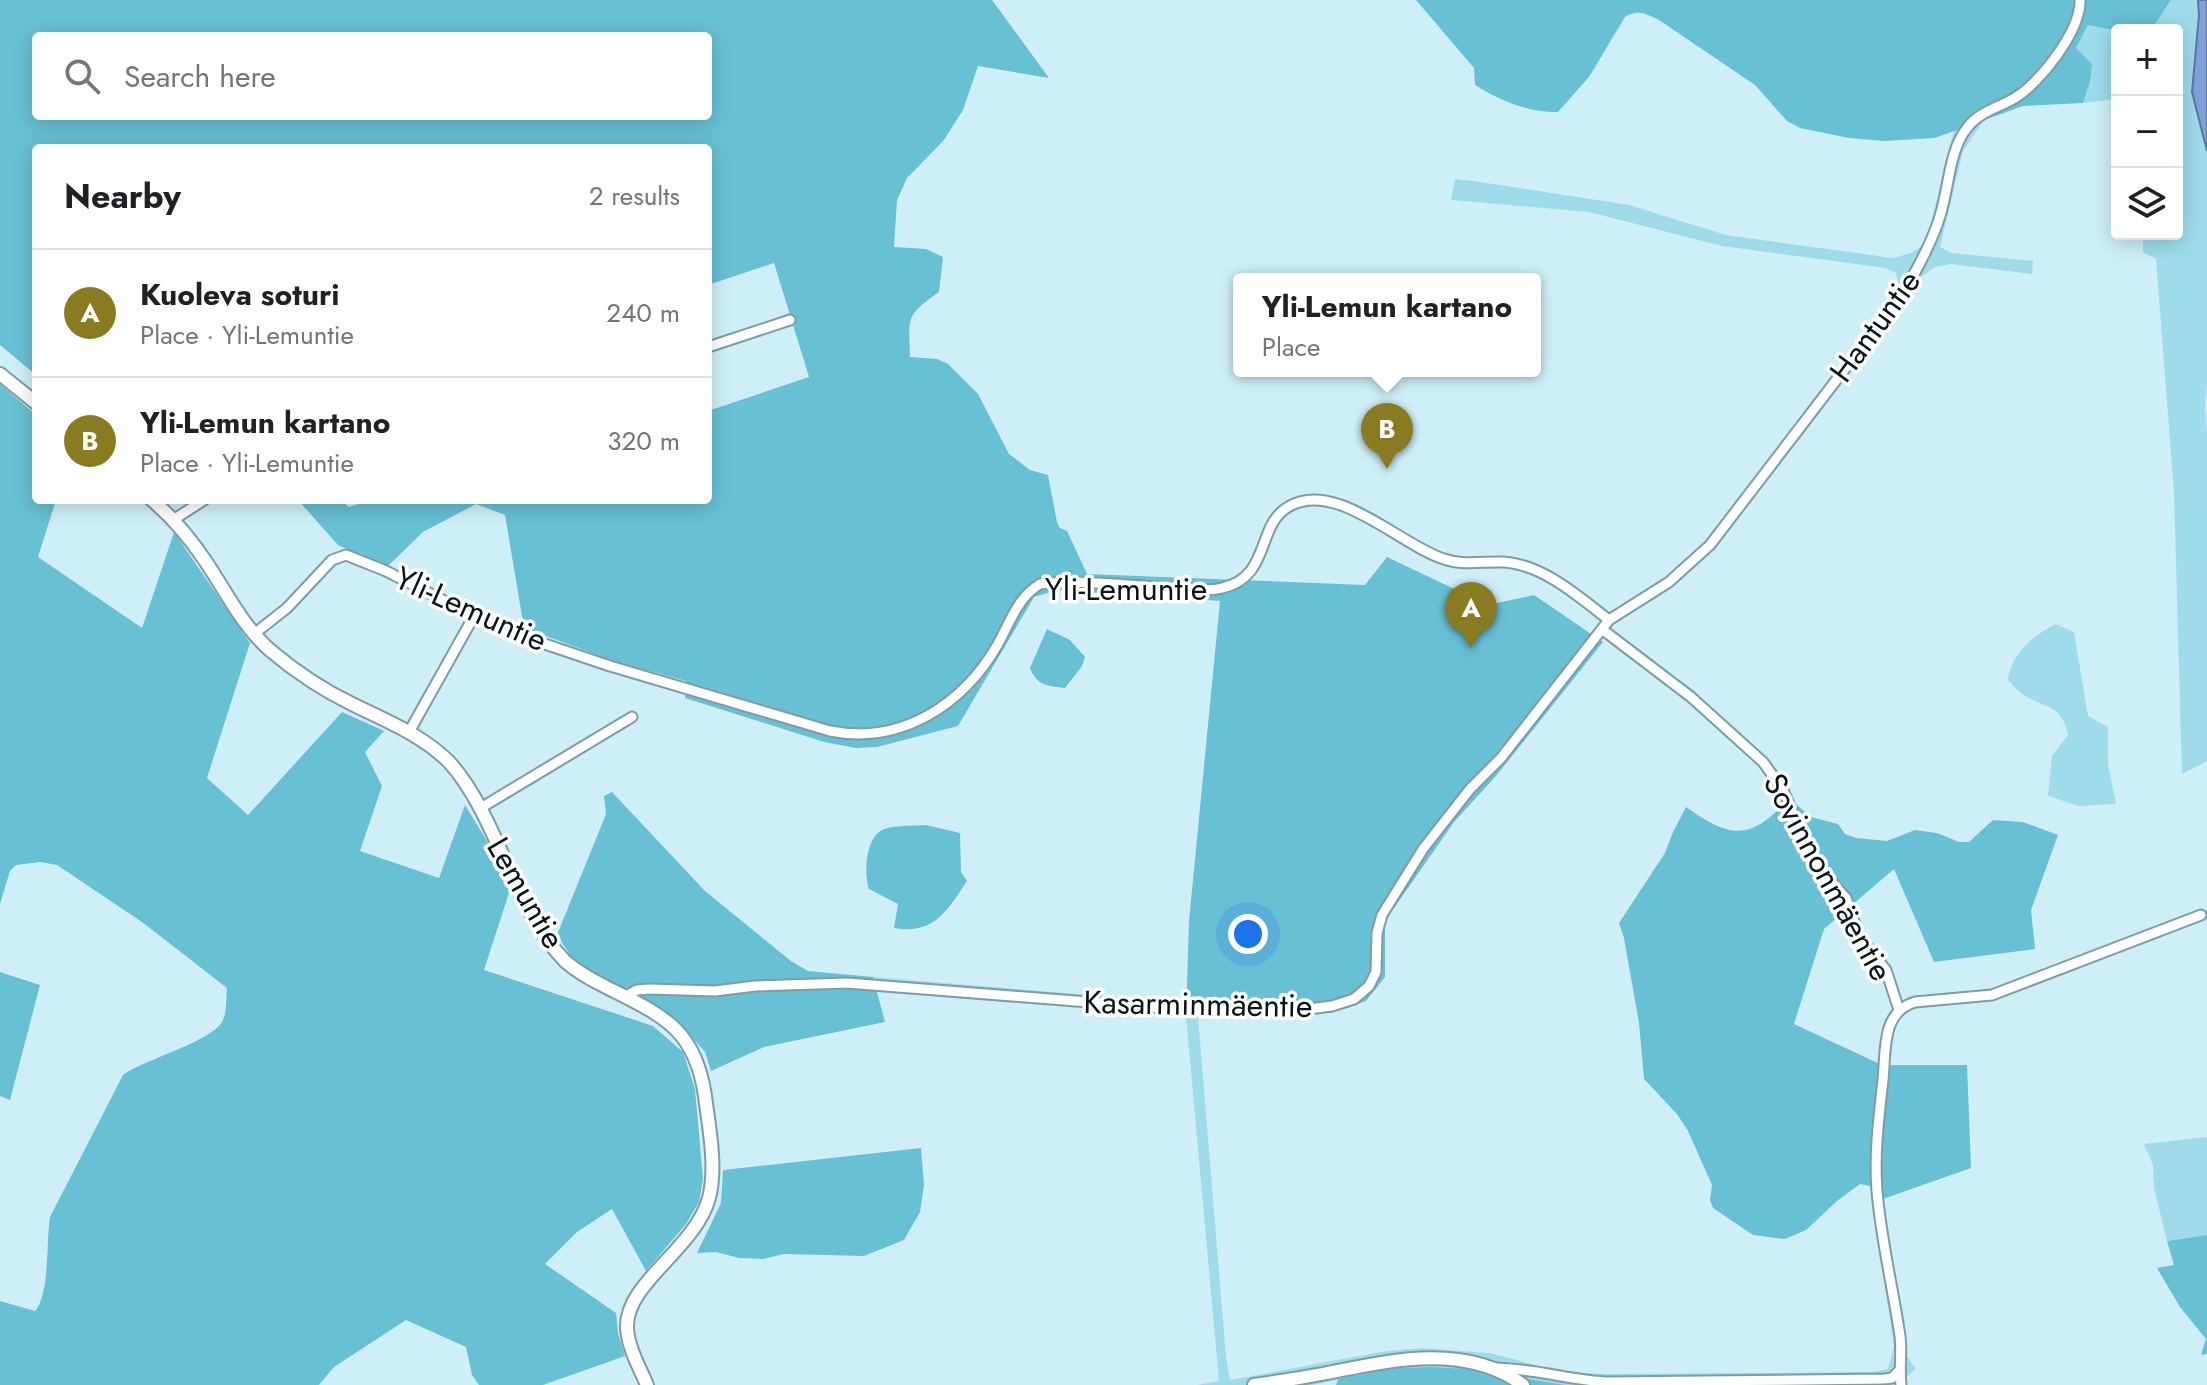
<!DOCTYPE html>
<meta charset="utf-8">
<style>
:root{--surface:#fff;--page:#f2f2f2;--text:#202124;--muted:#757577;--line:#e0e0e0;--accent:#8a7b20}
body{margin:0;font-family:Jost,sans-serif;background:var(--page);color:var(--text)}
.controls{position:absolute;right:24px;top:24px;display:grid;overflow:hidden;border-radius:8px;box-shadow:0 4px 20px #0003}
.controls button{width:72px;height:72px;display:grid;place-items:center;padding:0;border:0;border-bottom:2px solid var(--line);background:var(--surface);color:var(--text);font:40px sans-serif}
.you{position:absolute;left:1248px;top:934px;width:28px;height:28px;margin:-20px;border:6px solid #fff;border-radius:50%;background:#1a73e8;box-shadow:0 0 0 12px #1a73e833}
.badge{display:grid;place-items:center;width:52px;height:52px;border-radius:50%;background:var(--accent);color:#fff;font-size:26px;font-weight:700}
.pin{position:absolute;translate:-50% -66px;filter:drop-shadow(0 2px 4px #0008)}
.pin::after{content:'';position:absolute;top:42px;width:28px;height:24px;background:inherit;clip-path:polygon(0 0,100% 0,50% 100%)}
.popup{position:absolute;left:1233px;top:273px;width:308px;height:104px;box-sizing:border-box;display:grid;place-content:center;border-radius:8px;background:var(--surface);filter:drop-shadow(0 2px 6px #0005);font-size:26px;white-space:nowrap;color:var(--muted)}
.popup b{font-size:30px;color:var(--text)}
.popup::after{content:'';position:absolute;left:50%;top:100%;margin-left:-16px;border:16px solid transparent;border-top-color:var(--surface)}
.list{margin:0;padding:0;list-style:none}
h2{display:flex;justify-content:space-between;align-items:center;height:104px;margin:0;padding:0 32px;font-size:34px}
h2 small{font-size:26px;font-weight:400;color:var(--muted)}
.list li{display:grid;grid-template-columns:52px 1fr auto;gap:24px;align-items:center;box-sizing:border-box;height:128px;padding:0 32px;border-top:2px solid var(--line)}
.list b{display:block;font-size:30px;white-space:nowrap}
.list p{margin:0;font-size:26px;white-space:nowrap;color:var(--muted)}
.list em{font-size:26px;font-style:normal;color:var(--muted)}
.icon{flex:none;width:44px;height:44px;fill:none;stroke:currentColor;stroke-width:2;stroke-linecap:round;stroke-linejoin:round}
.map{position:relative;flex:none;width:2207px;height:1385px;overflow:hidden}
.search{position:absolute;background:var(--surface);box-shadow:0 4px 20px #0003;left:32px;top:32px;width:680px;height:88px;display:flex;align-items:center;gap:20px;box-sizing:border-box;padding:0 28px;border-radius:8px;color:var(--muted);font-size:30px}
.panel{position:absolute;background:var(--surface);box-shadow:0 4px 20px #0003;left:32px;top:144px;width:680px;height:360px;border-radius:8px}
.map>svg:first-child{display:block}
.green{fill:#9edcec}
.forest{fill:#68c0d5;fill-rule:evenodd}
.water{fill:#81a1d9;stroke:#5d779f;stroke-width:2}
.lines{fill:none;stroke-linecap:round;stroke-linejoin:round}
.street-casing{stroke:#7e9ca4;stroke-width:13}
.secondary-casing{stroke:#7e9ca4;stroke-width:16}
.street{stroke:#fff;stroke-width:9}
.secondary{stroke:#fff;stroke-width:12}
.labels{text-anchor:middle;stroke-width:7;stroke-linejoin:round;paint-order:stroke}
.street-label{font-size:32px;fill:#091518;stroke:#fff}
</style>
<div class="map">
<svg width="2207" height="1385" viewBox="0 0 2207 1385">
<rect width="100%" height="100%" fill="#cfeff8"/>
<g class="green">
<path d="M 2171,0 L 2198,0 L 2207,151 L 2207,384 L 2205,405 L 2207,437 L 2207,761 L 2182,774 L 2174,492 L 2156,259 L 2143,252 L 2143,234 L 2177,234 L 2177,30 L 2117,30 L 2117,99 L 2083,103 L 2090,82 L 2076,48 L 2088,25 L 2113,30 L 2154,24 Z"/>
<path d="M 1984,120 L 1963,151 L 1940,247 L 1952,253 L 2033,261 L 2032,274 L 1951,264 L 1935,267 L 1920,278 L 1798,439 L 1787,435 L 1899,285 L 1896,273 L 1886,268 L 1722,246 L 1589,212 L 1451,200 L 1455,179 L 1480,182 L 1629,205 L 1726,235 L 1893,258 L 1911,253 L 1926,243 L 1954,129 Z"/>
<path d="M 2055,624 L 2074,632 L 2088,716 L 2108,727 L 2108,764 L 2116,804 L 2079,806 L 2048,796 L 2052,756 L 2068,735 C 2062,704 2045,709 2022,694 C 2017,691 2013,685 2008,680 C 2011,654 2033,636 2055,624 Z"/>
<path d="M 873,977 L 1185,1003 L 1186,1015 L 1198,1016 L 1226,1357 L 1230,1380 L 1386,1351 L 1421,1348 L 1490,1353 L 1562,1372 L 1607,1374 L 1873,1372 L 1888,1369 L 1894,1346 L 1870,1186 L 1883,1199 L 1907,1356 L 1916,1369 L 1897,1385 L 1566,1385 L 1468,1369 L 1432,1367 L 1395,1368 L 1312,1385 L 1197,1385 L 1219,1381 L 1186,1016 L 878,992 Z"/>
<path d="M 2207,1137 L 2207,1235 L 2167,1241 L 2154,1188 L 2153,1165 L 2144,1144 Z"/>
</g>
<g class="forest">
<path d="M 0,0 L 992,0 L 1049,78 L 978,66 L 963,110 L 944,140 L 907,178 L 897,200 L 894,247 L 926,249 L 943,257 L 939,292 C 905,316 909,317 910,357 L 937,359 L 948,364 L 978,394 L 1009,454 L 1030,470 L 1048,475 L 1057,522 L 1060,528 L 1067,531 L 1087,574 L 1365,585 L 1387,557 L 1488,605 L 1534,595 L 1603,642 L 1496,776 L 1454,822 L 1385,921 L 1385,977 L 1366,1001 L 1346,1008 L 1285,1017 L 1186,1015 L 1189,921 L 1220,601 L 1058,590 L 1034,597 L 958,726 L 877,747 L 856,748 L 824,742 L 685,698 L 686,681 L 614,661 L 524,628 L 505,515 L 476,504 L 423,532 L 387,567 L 338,545 L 298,500 L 340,500 L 349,507 L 371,500 L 708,500 L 708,411 L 809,377 L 774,263 L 708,285 L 708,148 L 36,148 L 36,375 L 0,345 ZM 36,36 L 708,36 L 708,116 L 36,116 Z"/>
<path d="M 1416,0 L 2171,0 L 2155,24 L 2113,30 L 2088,25 L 2076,48 L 2092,64 L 2090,82 L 2083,103 L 2023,106 L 1935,138 L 1884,141 L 1849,138 L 1800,128 L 1787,121 L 1755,85 L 1659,20 C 1646,14 1638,9 1625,17 L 1589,77 L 1558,112 C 1529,113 1499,100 1475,85 L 1474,68 Z"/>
<path d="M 0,384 L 36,415 L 36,500 L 56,500 L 38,557 L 142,628 L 174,532 L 250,643 L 207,778 L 248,815 L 342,712 L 384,731 L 365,752 L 382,786 L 360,851 L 439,878 L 465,805 L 498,859 L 510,890 L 484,970 L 653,1026 L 683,1052 L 695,1089 L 703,1179 L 699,1202 L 686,1224 L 646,1271 L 612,1209 L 577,1232 L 545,1264 L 616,1313 L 618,1333 L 625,1356 L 543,1385 L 479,1385 L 472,1375 L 466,1347 L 406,1320 L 334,1367 L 319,1385 L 0,1385 L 0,1301 L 35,1311 C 50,1295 46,1241 50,1217 L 123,1075 C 145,1059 214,1041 223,1020 C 227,1011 226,998 227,988 L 142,922 L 57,865 L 40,862 L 16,865 L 10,871 L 0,904 Z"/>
<path d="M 1047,629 L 1070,640 L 1085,657 L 1082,666 L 1065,688 C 1048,686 1037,686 1030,668 Z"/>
<path d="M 612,792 L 705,891 L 791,961 L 808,971 L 873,977 L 885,1022 L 764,1047 L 711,1071 L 705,1052 L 677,1020 L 589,970 L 572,958 L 557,935 L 606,814 L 604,796 Z"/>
<path d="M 1796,804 L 1811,817 L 1838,824 L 1845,834 L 1856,838 L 1887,841 L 1915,830 L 1937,833 L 1959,842 L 1969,842 L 1993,820 L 2023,822 L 2058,835 L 2031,910 L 2035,949 L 1934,962 L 1894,869 L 1824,929 L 1794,1024 L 1882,1065 L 1967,1065 L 1971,1168 L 1883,1199 L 1870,1186 L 1860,1184 L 1837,1201 L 1806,1230 L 1785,1239 L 1753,1235 L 1713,1208 L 1710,1200 L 1712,1185 L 1688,1131 L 1677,1114 L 1644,1079 L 1639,1023 L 1624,938 L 1619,923 L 1665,853 L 1673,832 L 1686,807 C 1726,835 1747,843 1783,805 Z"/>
<path d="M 926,825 L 960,833 L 961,872 L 967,881 C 947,911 934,935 894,928 L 898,904 L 869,889 C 864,874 865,839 882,830 C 892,825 914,826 926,825 Z"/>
<path d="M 0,972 L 40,985 L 10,1100 L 0,1096 Z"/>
<path d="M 921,1148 L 924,1185 L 920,1212 L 904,1240 L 864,1256 L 784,1254 L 763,1259 L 739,1258 L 716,1252 L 697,1253 L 721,1203 L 723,1170 Z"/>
<path d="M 2207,1235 L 2207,1354 L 2201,1355 L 2206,1339 L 2180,1307 L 2157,1268 L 2174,1265 L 2167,1241 Z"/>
<path d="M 1432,1367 L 1468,1369 L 1566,1385 L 1336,1385 L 1338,1379 L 1395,1368 Z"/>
</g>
<path class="water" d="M 2198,0 L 2207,0 L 2207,151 L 2192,92 L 2199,15 Z"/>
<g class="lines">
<defs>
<g id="street">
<path d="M 708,347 L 790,320"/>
<path d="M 173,520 L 204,500"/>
<path d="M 1603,630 L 1691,697 L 1763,762 L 1783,790 L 1815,864 L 1846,898 L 1859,936 L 1886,970 L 1899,1010"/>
<path d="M 254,634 L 287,608 L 332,560 L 346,555 L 386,571 L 474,616 L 530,639 L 610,666 L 830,731 C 901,745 963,705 998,644 C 1010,622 1018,597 1040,584 C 1083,579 1130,586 1174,588 C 1189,589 1207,592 1222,588 C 1271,577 1256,526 1288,507 C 1335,478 1401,546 1444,559 C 1464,566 1484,561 1504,562 C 1544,565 1579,597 1609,620"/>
<path d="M 409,732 L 474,616"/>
<path d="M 479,809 L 632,717"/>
<path d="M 624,997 L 637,990 L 649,989 L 715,991 L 755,986 L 847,983 L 1189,1010 L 1285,1012 L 1332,1006 L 1354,999 L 1369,986 L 1376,972 L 1377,933 L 1382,915 L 1423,849 L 1470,789 L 1501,758 L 1609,620 L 1669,582 L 1710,545 L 1903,293 C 1918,268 1932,243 1940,216 C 1949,188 1949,150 1967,128 C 1979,112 1997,108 2013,99 C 2040,84 2081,30 2080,0"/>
<path d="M 1494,1368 C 1532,1368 1569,1380 1607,1382 L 1884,1379 L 1892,1378 L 1899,1371"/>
<path d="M 1901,1385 C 1899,1369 1902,1353 1900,1336 C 1893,1288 1881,1240 1877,1191 C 1874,1154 1879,1116 1883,1080 C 1886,1051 1881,1012 1915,1002 L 1992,995 L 2201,915"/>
</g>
<g id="secondary">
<path d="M 0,374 L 36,403"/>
<path d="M 152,500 C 172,517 189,537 204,559 C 226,591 242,626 271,651 C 296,672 323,690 352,704 C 386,721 423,735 450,763 C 498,817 513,908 565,961 C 577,972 592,980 606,987 C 663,1016 695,1028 705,1096 C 709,1127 717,1168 709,1198 C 695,1249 625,1283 627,1328 C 628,1348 640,1368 647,1385"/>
<path d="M 1254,1385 C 1279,1381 1303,1378 1327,1373 C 1392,1360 1466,1343 1523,1385"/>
</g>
</defs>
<use href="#street" class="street-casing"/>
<use href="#secondary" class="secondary-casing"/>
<use href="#street" class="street"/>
<use href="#secondary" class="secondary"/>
</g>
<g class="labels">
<g class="street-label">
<text transform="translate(1875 326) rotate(-54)" y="11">Hantuntie</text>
<text x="1126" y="600">Yli-Lemuntie</text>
<text transform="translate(471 609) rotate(24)" y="11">Yli-Lemuntie</text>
<text transform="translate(1828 877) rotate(61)" y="11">Sovinnonmäentie</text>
<text transform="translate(526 893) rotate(60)" y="11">Lemuntie</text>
<text transform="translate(1198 1004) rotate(1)" y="11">Kasarminmäentie</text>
</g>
</g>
</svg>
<div class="controls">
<button>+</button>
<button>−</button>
<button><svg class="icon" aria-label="layers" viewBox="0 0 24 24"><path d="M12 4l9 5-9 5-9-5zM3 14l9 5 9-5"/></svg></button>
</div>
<div class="you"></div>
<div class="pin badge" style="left:1471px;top:648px">A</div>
<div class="pin badge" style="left:1387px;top:469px">B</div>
<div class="popup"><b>Yli-Lemun kartano</b>Place</div>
<div class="search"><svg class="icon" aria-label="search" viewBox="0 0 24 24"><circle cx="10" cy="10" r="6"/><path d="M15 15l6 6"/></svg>Search here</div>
<section class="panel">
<h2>Nearby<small>2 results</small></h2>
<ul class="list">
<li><span class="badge">A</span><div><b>Kuoleva soturi</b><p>Place · Yli-Lemuntie</p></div><em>240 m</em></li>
<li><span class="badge">B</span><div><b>Yli-Lemun kartano</b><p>Place · Yli-Lemuntie</p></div><em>320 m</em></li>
</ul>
</section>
</div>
